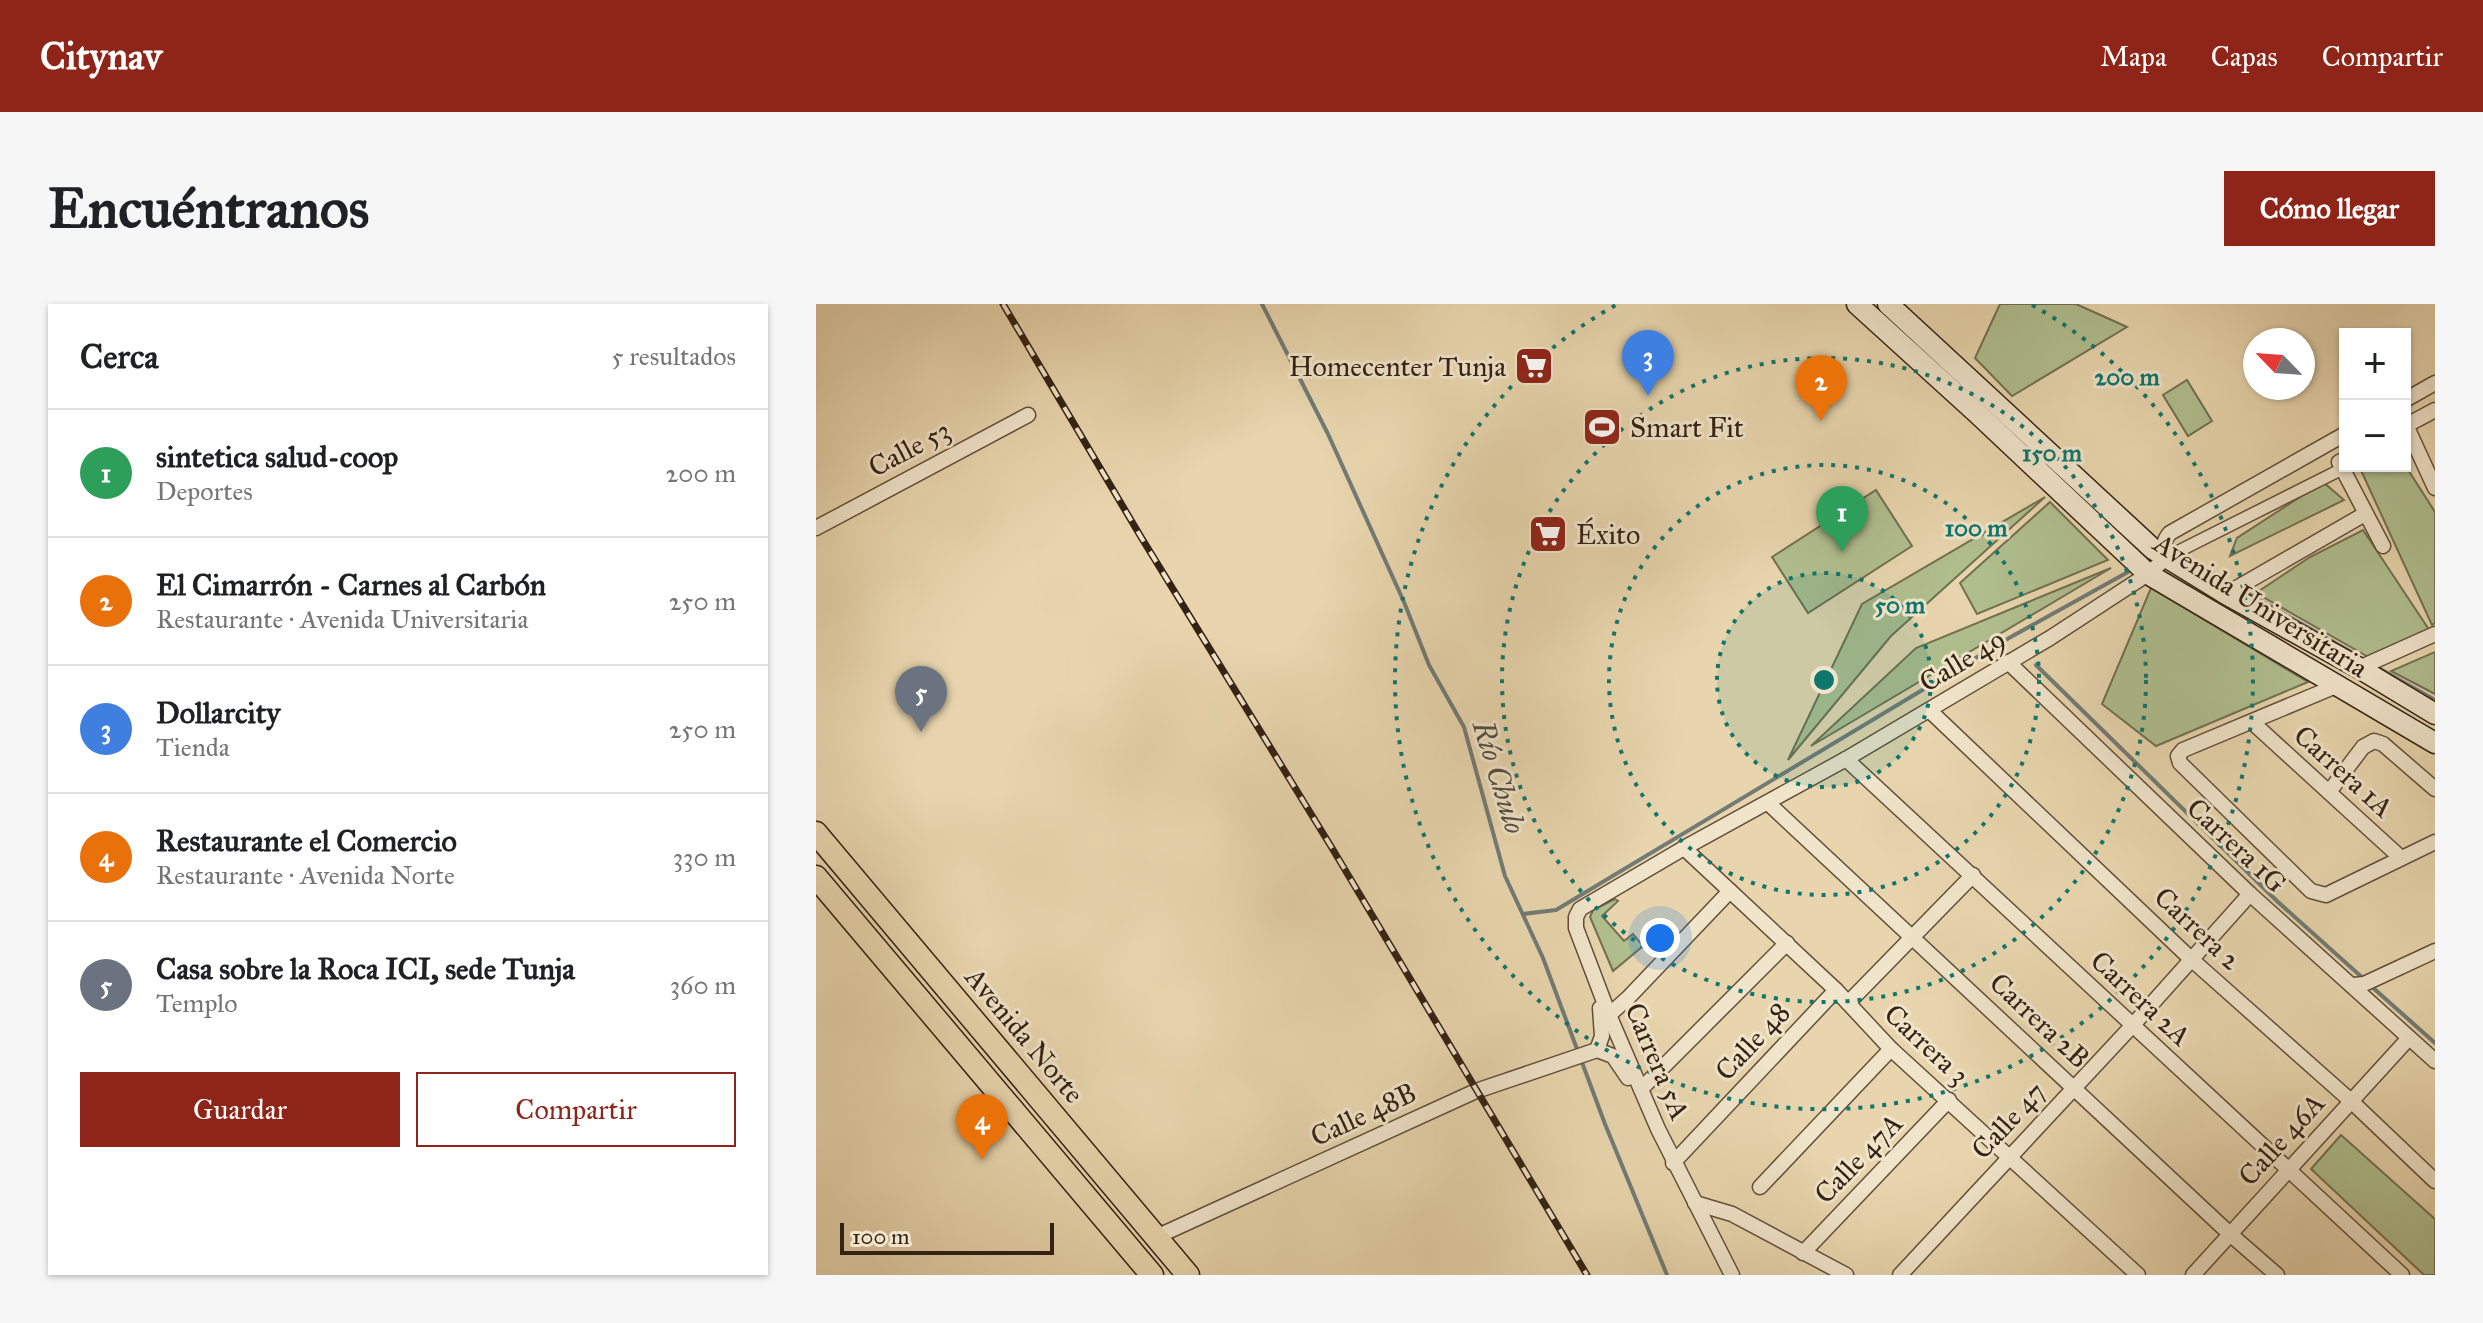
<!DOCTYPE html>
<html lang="es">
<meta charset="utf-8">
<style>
:root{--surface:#fff;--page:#f6f6f6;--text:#202124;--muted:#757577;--line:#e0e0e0;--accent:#8f2418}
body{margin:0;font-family:"IM FELL Great Primer",serif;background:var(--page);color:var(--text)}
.controls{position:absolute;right:24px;top:24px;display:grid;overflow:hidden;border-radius:0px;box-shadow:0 2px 6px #0004}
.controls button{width:72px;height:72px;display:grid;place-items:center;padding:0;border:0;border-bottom:2px solid var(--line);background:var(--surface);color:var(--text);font:40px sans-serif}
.compass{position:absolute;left:1427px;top:24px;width:72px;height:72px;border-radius:50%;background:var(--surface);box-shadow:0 2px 6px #0004;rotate:295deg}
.scale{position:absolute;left:24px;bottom:20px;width:214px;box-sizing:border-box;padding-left:8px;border:4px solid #342214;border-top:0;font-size:22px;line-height:28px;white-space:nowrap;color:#342214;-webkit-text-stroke:6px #f0e4ca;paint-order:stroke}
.you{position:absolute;left:844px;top:634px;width:28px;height:28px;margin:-20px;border:6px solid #fff;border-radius:50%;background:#1a73e8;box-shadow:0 0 0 12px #1a73e833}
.badge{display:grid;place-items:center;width:52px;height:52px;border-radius:50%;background:var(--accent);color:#fff;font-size:26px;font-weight:700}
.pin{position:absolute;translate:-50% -66px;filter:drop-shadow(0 2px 4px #0008)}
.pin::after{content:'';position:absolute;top:42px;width:28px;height:24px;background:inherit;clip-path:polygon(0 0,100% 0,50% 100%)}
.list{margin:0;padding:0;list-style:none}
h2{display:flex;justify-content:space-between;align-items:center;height:104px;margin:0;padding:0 32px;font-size:34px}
h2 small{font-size:26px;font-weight:400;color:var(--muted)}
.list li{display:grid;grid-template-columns:52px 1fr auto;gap:24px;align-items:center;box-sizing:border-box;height:128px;padding:0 32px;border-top:2px solid var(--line)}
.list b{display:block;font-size:30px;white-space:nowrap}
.list p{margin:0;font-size:26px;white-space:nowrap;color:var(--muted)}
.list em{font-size:26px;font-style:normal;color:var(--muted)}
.actions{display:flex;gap:16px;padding:24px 32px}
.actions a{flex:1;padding:18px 0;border:2px solid var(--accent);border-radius:0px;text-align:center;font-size:28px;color:var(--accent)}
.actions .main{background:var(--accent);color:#fff}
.map{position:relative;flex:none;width:1619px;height:971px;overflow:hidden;border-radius:0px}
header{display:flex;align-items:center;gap:48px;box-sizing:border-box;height:112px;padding:0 40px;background:var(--accent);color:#fff}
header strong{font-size:38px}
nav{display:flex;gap:44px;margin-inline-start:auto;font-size:28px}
.intro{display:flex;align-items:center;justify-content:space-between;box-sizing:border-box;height:192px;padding:0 48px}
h1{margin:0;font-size:56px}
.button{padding:20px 36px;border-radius:0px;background:var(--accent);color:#fff;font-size:28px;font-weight:700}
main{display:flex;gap:48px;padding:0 48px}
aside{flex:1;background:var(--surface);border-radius:0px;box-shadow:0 2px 6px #0004}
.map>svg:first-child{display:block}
.green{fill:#b0be8e;stroke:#727051;stroke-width:2}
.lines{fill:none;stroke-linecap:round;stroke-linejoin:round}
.stream{stroke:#727b75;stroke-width:4}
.pedestrian-casing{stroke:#614f3a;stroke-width:14}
.minor-casing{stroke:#614f3a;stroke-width:17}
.secondary-casing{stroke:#342214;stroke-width:23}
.primary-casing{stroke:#342214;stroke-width:25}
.pedestrian{stroke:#f0e4ca;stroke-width:11}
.minor{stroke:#f0e4ca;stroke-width:14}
.secondary{stroke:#f0e4ca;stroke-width:20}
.primary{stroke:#e8d5ad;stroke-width:22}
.rail-casing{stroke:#342214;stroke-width:7}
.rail{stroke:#f0e4ca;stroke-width:4;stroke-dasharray:12;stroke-linecap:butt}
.ring{fill:none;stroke:#0f766e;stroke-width:4;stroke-dasharray:4 8}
.labels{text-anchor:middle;stroke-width:6;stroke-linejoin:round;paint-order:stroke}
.poi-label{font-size:28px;fill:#342214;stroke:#f0e4ca;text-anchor:start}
.street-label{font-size:28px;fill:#342214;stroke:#f0e4ca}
.water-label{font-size:30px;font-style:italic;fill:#534e44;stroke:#f0e4ca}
.centre{fill:#0f766e;stroke:#f0e4ca;stroke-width:4}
.ring-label{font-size:24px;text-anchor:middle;font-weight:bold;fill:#0f766e;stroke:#f0e4ca;stroke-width:6;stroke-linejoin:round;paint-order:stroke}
</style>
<header>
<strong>Citynav</strong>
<nav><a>Mapa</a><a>Capas</a><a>Compartir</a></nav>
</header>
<div class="intro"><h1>Encuéntranos</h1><a class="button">Cómo llegar</a></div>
<main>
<aside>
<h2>Cerca<small>5 resultados</small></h2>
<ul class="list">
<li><span class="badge" style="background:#2e9e5b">1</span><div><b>sintetica salud-coop</b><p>Deportes</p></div><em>200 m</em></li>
<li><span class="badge" style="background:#e8710a">2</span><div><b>El Cimarrón - Carnes al Carbón</b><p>Restaurante · Avenida Universitaria</p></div><em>250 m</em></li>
<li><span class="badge" style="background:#3f7fe0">3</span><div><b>Dollarcity</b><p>Tienda</p></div><em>250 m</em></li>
<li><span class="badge" style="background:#e8710a">4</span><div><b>Restaurante el Comercio</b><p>Restaurante · Avenida Norte</p></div><em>330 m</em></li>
<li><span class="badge" style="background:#6b7280">5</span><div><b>Casa sobre la Roca ICI, sede Tunja</b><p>Templo</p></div><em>360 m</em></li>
</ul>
<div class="actions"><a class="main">Guardar</a><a>Compartir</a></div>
</aside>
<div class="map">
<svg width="1619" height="971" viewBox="0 0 1619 971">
<rect width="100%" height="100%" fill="#e8d5ad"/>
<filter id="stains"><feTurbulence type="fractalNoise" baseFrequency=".0025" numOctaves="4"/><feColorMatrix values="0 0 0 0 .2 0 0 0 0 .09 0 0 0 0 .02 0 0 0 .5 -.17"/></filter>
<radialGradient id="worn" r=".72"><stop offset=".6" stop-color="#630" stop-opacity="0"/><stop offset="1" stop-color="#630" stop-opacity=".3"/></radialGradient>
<g class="green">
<path d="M 1184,0 L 1260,0 L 1311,23 L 1196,92 L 1159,54 Z"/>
<path d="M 1371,76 L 1396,117 L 1372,132 L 1347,91 Z"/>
<path d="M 1589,161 L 1619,208 L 1619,319 L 1616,321 L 1543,162 Z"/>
<path d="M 1507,178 L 1528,196 L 1414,252 L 1421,234 Z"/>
<path d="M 1060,186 L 1096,242 L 992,309 L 956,253 Z"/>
<path d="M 1229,193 L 1075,332 L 972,456 L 1046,300 Z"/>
<path d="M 1234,198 L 1292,256 L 1161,310 L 1144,279 Z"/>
<path d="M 1547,226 L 1614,327 L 1554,354 L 1440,289 L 1494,253 Z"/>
<path d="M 1295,264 L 995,442 L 1100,344 Z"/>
<path d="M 1335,284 L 1492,378 L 1340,442 L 1286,400 Z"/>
<path d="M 1619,348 L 1619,390 L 1575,367 Z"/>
<path d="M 799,595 L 802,597 L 786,612 L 808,637 L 817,630 L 827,642 L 797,667 L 774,613 L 777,606 Z"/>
<path d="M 1525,831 L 1619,915 L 1619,971 L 1608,971 L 1495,865 Z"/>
</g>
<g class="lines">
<g class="stream">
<path d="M 446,0 L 512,130 L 588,298 L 613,361 L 648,423 L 689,572 L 727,654 L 789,820 L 851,971"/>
<path d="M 1371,254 L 1410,277"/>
<path d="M 1433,290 L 1537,349"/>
<path d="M 1220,361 L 1462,598 L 1549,676"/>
<path d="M 1559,362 L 1619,396"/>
<path d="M 707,610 L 740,606 L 1193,334 L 1312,268"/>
<path d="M 1555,682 L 1619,739"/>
</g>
<defs>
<path id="pedestrian" d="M 1351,253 L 1526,165"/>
<g id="minor">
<path d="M 1589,96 L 1619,79"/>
<path d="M 1590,121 L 1619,184"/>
<path d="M 1589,122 L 1619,106"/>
<path d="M 1529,155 L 1523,158 L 1567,242"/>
<path d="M 0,224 L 212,111"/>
<path d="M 1410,290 L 1549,210"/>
<path d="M 1192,358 L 1434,590 L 1619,757"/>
<path d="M 1543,364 L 1619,330"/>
<path d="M 1520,382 L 1367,446 L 1362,452 L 1364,459 L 1495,587 L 1510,591 L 1619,538"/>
<path d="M 1113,406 L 1375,655 L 1535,797 L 1619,877"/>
<path d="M 1436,418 L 1585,554"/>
<path d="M 1030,455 L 1586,971"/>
<path d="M 1513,488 L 1547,443 L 1558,437 L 1567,440 L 1619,485"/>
<path d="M 952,499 L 1414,930 L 1461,971"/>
<path d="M 868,544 L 1020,686 L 1075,745 L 1322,971"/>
<path d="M 1537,681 L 1548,680 L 1619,647"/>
<path d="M 1032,699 L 1157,571"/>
<path d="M 793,711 L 812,694 L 914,587"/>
<path d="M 781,746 L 786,732 L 784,704"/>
<path d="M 825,785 L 971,639"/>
<path d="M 857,859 L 1020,686"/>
<path d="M 944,883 L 1075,745"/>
<path d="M 879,899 L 916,910 L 1030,971"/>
<path d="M 340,933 L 660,787 L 781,746 L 797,752 L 812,774"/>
<path d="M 987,949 L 1133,796"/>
<path d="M 916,971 L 842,825 L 793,711 L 760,624 L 760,613 L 764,605 L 868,544 L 1030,455 L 1234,334 L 1332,270 L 1350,254 C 1348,243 1346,238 1354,229 L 1529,130"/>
<path d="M 1084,971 L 1316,722 L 1434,590"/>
<path d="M 1377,971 L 1593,734"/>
</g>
<g id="secondary">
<path d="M 1041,0 L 1161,109 L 1332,270 L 1619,439"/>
<path d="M 1072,0 L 1337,245 L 1410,290 L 1543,364 L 1619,410"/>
</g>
<g id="primary">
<path d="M 0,529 L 372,971"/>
<path d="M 0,573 L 336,971"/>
</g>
</defs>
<use href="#pedestrian" class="pedestrian-casing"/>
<use href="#minor" class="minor-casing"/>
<use href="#secondary" class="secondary-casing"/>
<use href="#primary" class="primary-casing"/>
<use href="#pedestrian" class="pedestrian"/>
<use href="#minor" class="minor"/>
<use href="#secondary" class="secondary"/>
<use href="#primary" class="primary"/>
<defs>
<path id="rail" d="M 187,0 L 325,233 L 516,544 L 771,971"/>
</defs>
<use href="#rail" class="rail-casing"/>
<use href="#rail" class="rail"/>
</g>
<circle cx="1008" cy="376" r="107" fill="#0f766e" fill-opacity=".12"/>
<g class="ring">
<circle cx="1008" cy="376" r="107"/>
<circle cx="1008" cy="376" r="215"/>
<circle cx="1008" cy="376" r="322"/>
<path d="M1216 1A429 429 0 1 1 800 1"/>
</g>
<defs>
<symbol id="supermarket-square" viewBox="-11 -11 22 22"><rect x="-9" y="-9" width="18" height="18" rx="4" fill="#8f2418" stroke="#f0e4ca"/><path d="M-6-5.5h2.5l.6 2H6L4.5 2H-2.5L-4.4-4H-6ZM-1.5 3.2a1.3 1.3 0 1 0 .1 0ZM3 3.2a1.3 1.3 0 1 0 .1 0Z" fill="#fff"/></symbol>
<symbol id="stadium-square" viewBox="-11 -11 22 22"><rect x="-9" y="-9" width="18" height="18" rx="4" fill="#8f2418" stroke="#f0e4ca"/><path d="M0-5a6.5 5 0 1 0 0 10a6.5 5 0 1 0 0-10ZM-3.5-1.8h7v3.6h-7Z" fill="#fff"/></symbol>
</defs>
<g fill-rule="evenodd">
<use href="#supermarket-square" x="696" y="40" width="44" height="44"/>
<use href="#stadium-square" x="764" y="101" width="44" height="44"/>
<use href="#supermarket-square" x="710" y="208" width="44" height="44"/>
</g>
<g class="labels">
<g class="poi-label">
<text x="690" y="72" text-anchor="end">Homecenter Tunja</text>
<text x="814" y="133">Smart Fit</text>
<text x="760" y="240">Éxito</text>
</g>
<g class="street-label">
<text transform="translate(93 144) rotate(-28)" y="10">Calle 53</text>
<text transform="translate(1445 301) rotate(32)" y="10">Avenida Universitaria</text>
<text transform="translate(1146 356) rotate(-31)" y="10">Calle 49</text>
<text transform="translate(1528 467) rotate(42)" y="10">Carrera 1A</text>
<text transform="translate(1421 541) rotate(43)" y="10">Carrera 1G</text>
<text transform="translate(1382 624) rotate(43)" y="10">Carrera 2</text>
<text transform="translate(1325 694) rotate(43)" y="10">Carrera 2A</text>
<text transform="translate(1224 716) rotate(43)" y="10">Carrera 2B</text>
<text transform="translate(209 731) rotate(50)" y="10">Avenida Norte</text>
<text transform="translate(936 737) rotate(-47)" y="10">Calle 48</text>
<text transform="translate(1111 740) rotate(43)" y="10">Carrera 3</text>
<text transform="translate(842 757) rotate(67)" y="10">Carrera 5A</text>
<text transform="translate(547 810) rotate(-25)" y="10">Calle 48B</text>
<text transform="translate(1192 816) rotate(-47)" y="10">Calle 47</text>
<text transform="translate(1465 835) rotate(-48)" y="10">Calle 46A</text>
<text transform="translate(1042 854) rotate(-46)" y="10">Calle 47A</text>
</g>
<g class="water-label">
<text transform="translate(683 473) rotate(73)" y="10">Río Chulo</text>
</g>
</g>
<circle cx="1008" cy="376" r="12" class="centre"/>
<g class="ring-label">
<text x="1311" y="81">200 m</text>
<text x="1236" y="157">150 m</text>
<text x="1160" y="232">100 m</text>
<text x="1084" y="309">50 m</text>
</g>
<rect width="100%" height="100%" filter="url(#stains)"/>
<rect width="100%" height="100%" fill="url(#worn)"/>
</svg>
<div class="controls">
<button>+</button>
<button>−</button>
</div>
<svg class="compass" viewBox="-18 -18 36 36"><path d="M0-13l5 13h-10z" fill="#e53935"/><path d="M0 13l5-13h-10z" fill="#757577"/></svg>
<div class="scale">100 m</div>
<div class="you"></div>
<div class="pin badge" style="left:1026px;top:248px;background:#2e9e5b">1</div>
<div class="pin badge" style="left:1005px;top:117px;background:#e8710a">2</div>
<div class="pin badge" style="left:832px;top:92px;background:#3f7fe0">3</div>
<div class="pin badge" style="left:166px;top:856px;background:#e8710a">4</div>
<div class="pin badge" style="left:105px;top:428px;background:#6b7280">5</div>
</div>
</main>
